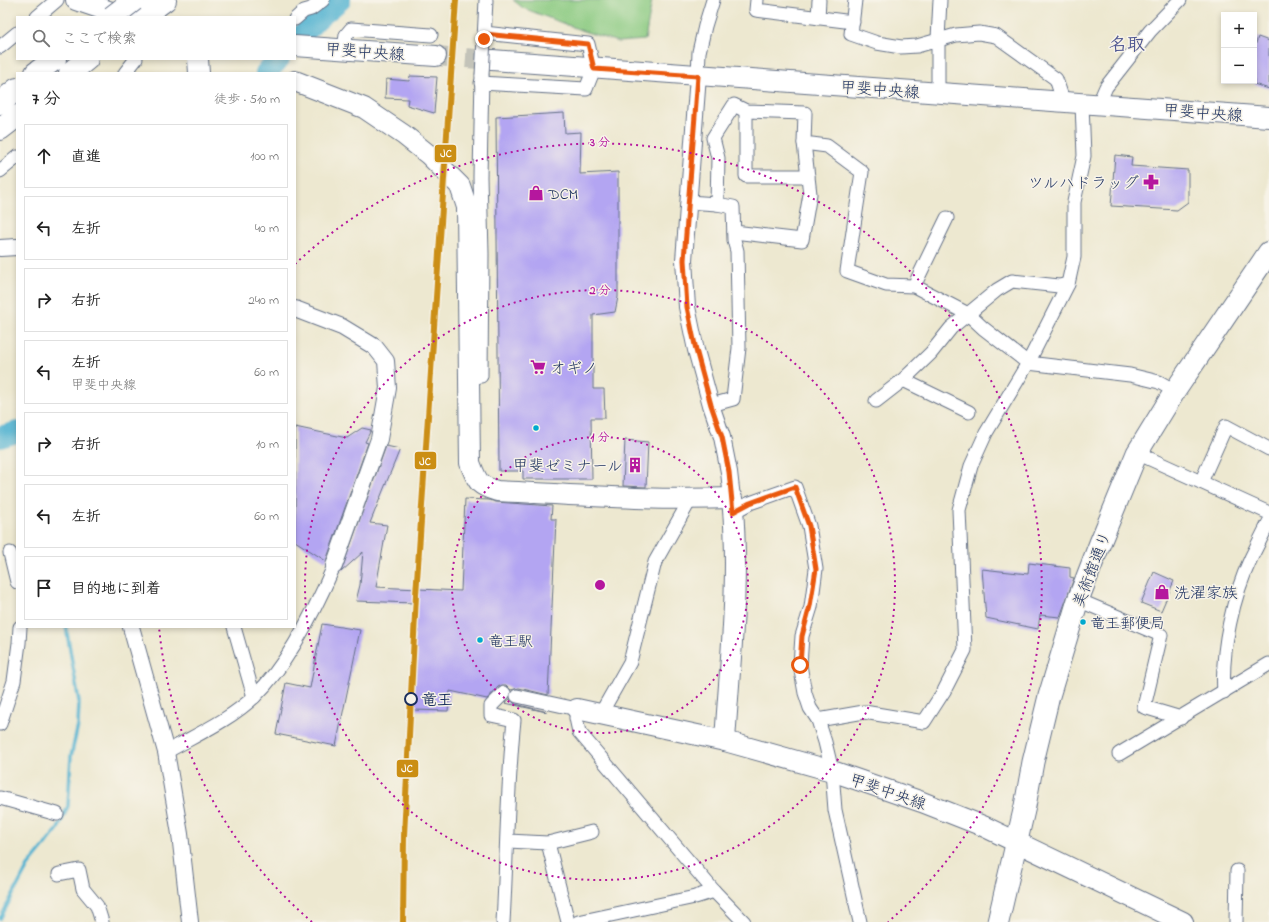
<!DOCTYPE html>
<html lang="ja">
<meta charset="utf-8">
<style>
:root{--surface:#fff;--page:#f6f6f6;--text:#222;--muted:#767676;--line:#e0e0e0}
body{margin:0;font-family:"Indie Flower","Klee One",sans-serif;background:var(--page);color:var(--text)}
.controls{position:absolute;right:12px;top:12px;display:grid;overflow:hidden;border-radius:0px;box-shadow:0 2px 6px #0003}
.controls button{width:36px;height:36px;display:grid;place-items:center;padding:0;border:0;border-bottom:1px solid var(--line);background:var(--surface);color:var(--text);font:20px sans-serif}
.stop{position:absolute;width:12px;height:12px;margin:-9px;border:3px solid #ea580c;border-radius:50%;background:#fff}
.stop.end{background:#ea580c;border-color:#fff;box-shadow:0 1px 4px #0008}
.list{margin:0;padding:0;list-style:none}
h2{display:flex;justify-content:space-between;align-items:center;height:52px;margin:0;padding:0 16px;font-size:17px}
h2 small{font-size:13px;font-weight:400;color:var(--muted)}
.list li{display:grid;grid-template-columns:26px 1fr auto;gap:12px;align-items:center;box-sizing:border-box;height:64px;margin:0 8px 8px;padding:0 8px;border:1px solid var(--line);border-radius:0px}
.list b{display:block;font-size:15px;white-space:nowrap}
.list p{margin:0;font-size:13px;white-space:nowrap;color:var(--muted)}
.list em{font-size:13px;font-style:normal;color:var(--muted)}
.icon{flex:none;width:22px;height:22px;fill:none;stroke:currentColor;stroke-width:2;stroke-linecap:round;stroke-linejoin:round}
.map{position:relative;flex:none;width:1269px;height:922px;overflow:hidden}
.search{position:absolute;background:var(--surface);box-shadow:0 2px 6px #0003;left:16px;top:16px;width:280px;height:44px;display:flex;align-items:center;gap:10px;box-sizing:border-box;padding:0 14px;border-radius:0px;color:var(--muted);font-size:15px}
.panel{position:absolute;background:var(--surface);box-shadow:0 2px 6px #0003;left:16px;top:72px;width:280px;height:556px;border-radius:0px}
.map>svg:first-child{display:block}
.green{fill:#8bca81;stroke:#537c70}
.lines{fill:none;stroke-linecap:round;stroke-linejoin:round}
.stream{stroke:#53b3d1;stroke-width:3.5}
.river{stroke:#53b3d1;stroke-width:22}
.building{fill:#b3a5f2}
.primary-tunnel{stroke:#c3c3b9;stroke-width:20;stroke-dasharray:20 10;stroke-linecap:butt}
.minor-casing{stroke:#647086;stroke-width:15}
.tertiary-casing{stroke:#647086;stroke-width:18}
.primary-casing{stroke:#647086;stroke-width:22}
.trunk-casing{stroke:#647086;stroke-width:23}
.motorway-casing{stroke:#647086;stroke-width:24}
.minor{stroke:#fff;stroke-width:13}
.tertiary{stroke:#fff;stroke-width:16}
.primary{stroke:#fff;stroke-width:20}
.trunk{stroke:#fff;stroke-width:21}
.motorway{stroke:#fff;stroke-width:22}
.minor-bridge-casing{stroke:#647086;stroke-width:15;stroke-linecap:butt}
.motorway-bridge-casing{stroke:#647086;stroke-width:24;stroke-linecap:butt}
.minor-bridge{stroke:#fff;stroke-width:13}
.motorway-bridge{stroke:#fff;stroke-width:22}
.rail-1-casing{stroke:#f7f3e8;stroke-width:9}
.rail-1{stroke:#cb8e13;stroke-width:6}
.route{stroke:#ea580c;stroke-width:5}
.ring{fill:none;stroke:#b5179e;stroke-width:2;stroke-dasharray:2 4}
.bus-dot{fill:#00a9ce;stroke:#f7f3e8;stroke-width:1.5}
.stop-dot{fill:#f7f3e8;stroke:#1b2f5e;stroke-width:2}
.labels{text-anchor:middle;stroke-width:3;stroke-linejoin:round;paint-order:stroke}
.bus-label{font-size:15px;fill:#1b2f5e;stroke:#f7f3e8;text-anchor:start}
.street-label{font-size:16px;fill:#1b2f5e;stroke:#f7f3e8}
.poi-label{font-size:16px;fill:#1b2f5e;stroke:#f7f3e8;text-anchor:start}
.stop-label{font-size:16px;font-weight:bold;fill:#1b2f5e;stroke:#f7f3e8;text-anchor:start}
.quarter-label{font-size:18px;font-weight:bold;fill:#505892;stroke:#f7f3e8}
.centre{fill:#b5179e;stroke:#f7f3e8;stroke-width:2}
.ring-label{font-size:12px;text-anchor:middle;font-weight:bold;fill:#b5179e;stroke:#f7f3e8;stroke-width:3;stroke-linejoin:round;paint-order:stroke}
.line-badge{stroke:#f7f3e8;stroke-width:1.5}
.badge-label{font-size:11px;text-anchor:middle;font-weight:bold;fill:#fff}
</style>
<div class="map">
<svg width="1269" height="922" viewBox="0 0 1269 922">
<rect width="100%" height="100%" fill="#f7f3e8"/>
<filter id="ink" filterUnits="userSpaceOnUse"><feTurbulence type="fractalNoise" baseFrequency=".025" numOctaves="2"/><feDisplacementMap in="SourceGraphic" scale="8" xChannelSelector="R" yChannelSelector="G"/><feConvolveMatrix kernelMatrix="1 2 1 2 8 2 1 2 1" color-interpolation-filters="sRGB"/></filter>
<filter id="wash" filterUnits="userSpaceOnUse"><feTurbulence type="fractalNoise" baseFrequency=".012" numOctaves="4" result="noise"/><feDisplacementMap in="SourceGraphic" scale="16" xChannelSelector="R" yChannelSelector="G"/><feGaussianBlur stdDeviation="0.9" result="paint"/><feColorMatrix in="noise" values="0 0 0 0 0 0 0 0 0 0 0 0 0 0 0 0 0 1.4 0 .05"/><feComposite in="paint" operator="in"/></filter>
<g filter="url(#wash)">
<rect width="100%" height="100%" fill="#ede8d0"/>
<path class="green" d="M 513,0 L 652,0 L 645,40 L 618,42 L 583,31 L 523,8 Z"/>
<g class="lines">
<path class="stream" d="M 0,919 L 28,866 L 58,829 L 68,806 L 71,756 L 78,726 L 79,702 L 66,627"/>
<g class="river">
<path d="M 295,43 L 316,20 L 340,0"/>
<path d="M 266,73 L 279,59"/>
<path d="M 0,437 L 17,432"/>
</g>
</g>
<g id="blocks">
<g class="building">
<path d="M 1258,37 L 1269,41 L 1269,89 L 1254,84 L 1254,49 Z"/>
<path d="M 410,76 L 437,77 L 434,113 L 407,105 L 408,99 L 385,98 L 386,79 L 409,81 Z"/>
<path d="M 564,113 L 565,133 L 581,132 L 580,174 L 618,172 L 618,297 L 615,312 L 593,315 L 593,389 L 604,389 L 605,418 L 591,418 L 592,479 L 523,479 L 523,471 L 499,471 L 496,117 Z"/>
<path d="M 1115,155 L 1132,157 L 1131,166 L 1188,170 L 1188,202 L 1177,210 L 1111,206 Z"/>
<path d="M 295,427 L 347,438 L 362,428 L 371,430 L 365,442 L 368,443 L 326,561 L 295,541 Z"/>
<path d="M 625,440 L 648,442 L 646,487 L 623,486 Z"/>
<path d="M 386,446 L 400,449 L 370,523 L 387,525 L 376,587 L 461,591 L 465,499 L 489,500 L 496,502 L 552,506 L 551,519 L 556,519 L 548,695 L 519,688 L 511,690 L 506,685 L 502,685 L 498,687 L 487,699 L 450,691 L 448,711 L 414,710 L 414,603 L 356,601 L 360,585 L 363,552 L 341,572 Z"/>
<path d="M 1029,563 L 1070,568 L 1070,577 L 1074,578 L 1060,617 L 1040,615 L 1038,629 L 986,618 L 982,569 L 1028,574 Z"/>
<path d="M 1154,572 L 1174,581 L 1161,611 L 1141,603 Z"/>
<path d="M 322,624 L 360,630 L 336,746 L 276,734 L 286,683 L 310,688 Z"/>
<path d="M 510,699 L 515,704 L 547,712 L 505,703 Z"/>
</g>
</g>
</g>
<g filter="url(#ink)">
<use href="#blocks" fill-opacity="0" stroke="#647086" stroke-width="1"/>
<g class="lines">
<path class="primary-tunnel" d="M 436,56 L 492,60"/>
<defs>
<g id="minor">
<path d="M 757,0 L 756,10 L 853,22"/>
<path d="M 855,0 L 851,34 L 877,43 L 901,47 L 917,46 L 956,35 L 979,33 L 996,36 L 1056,79 L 1064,103"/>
<path d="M 37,17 L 57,0"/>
<path d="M 818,18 L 819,0"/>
<path d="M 295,19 L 304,11 L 311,9 L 323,0"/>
<path d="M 484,39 L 486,0"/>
<path d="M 0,47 L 17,33"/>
<path d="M 344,49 L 346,35 L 351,29 L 431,35"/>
<path d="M 125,73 L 136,59"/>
<path d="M 698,76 L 699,52 L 705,26 L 713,0"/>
<path d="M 481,83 L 586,89 L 594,69 L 588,44 L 484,33"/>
<path d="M 938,94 L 938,39 L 940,0"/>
<path d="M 1098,105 L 1106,87 L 1150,31 L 1180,0"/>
<path d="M 746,111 L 746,176 L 808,176"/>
<path d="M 0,171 L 17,157"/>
<path d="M 688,202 L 717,204 L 733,207 L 734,240 L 737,251 L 739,348 L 733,399 L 711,405"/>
<path d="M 717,204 L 718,158 L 713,138 L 734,105 L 746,111 L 805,113 L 804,143 L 827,146 L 862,172 L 847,271 L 886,285 L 914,286 L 968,314 L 983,328 L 1028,363 L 1130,375 L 1159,382 L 1175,391"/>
<path d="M 734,232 L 802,240 L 810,194 L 804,143"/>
<path d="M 914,286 L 947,218"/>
<path d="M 469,377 L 481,376 L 482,254 L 480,177 L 482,75"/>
<path d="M 903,380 L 969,412"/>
<path d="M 876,401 L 903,380 L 931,353 L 951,328 L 997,290 L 1012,281 L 1059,286 L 1068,284"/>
<path d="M 1137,453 L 1269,513"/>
<path d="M 1201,482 L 1226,426 L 1269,449"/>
<path d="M 733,512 L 750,503 L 795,487 L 809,526 L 816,569 L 811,607 L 802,636 L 800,665 L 805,693 L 810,708 L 818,720 L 825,742 L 832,771 L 835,810 L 860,922"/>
<path d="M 10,553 L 17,582"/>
<path d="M 1078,600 L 1161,635 L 1144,707 L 1181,718"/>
<path d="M 234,627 L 254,697"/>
<path d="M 1224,692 C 1221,650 1233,596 1251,558 C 1257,546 1263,534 1269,522"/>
<path d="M 517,696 L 577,709 L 576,718 L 579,732 L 714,891 L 744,922"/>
<path d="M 600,715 L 630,662 L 655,562 L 690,500"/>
<path d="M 818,720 L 864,712 L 924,722 L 944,691 L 965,650 L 959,510 L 971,466 L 986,433 L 1028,363 L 1068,284 L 1074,257 L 1074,202 L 1084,156 L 1082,104"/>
<path d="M 0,724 L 14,681 L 19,643 L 20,627"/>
<path d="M 166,752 C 196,735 230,720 255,696 C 289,663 315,610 334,566"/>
<path d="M 1119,754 L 1269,664"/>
<path d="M 0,798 L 57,814"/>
<path d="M 508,841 L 548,843 L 568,922"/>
<path d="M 548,843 L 592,832"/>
<path d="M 59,874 L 79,870 L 83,889 L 97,906 L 102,922"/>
<path d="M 503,922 C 507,855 507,787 514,720 L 491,715 L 491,706 L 504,693"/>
<path d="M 578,922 L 695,897 L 714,891"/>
<path d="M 1236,922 L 1237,871"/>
</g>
<g id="tertiary">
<path d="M 698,76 L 684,260 L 687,307 L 696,350 L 711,405 L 722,437 L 729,472 L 732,498"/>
<path d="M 0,248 L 17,247"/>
<path d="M 295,309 L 342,327 L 375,347 L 386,361 L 388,388 L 379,439 L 334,566"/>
<path d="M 131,627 L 166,752 L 180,834 L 190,922"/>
</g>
<g id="primary">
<path d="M 76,0 L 126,17"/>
<path d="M 295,46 L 436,56"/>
<path d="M 198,59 L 199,73"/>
<path d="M 492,60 L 1269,117"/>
<path d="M 295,81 L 364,108 L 404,135 L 429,155 L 460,186 L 467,207 L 470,463 C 478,482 477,485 497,491 C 575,495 654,501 732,498 C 740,579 730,661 725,741"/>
<path d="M 577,709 L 725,741 L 832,771 L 922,802 L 983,826 L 1183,922"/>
</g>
<path id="trunk" d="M 998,922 L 1025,806 L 1033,762 L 1049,696 L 1078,600 L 1100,543 L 1137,453 L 1175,391 L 1269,252"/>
<g id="motorway">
<path d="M 142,17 L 165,0"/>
<path d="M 36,73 L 55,59"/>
<path d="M 70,73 L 87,59"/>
<path d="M 0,103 L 17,89"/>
<path d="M 0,129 L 17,116"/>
</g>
</defs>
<use href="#minor" class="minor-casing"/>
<use href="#tertiary" class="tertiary-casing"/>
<use href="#primary" class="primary-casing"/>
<use href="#trunk" class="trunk-casing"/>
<use href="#motorway" class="motorway-casing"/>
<use href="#minor" class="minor"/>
<use href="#tertiary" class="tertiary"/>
<use href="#primary" class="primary"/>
<use href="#trunk" class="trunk"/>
<use href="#motorway" class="motorway"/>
<defs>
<path id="minor-bridge" d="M 482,75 L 484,39"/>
<path id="motorway-bridge" d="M 112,17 L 134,0"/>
</defs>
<use href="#minor-bridge" class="minor-bridge-casing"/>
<use href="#motorway-bridge" class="motorway-bridge-casing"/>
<use href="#minor-bridge" class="minor-bridge"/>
<use href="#motorway-bridge" class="motorway-bridge"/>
<defs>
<path id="rail-1" d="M 403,922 L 404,836 L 416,595 L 456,0"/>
</defs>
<use href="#rail-1" class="rail-1-casing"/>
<use href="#rail-1" class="rail-1"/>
</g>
</g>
<g class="lines" filter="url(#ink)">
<path class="route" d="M 484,39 L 484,34 L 588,44 L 594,69 L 698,76 L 684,260 L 687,307 L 696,350 L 711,405 L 722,437 L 729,472 L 733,512 L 750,503 L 795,487 L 809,526 L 816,569 L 810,606 L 802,636 L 800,665"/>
</g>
<g class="ring">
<circle cx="600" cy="585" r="148"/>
<circle cx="600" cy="585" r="295"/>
<path d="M312 922A443 443 0 0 1 159 627M295 264A443 443 0 1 1 888 922"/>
</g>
<defs>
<symbol id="pharmacy-bare" viewBox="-9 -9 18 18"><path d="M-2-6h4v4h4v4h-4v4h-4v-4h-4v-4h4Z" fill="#b5179e" stroke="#f7f3e8" stroke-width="2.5" paint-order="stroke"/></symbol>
<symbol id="shop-bare" viewBox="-9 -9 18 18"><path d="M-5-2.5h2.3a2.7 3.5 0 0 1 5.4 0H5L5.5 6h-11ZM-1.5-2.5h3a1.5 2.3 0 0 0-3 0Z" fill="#b5179e" stroke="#f7f3e8" stroke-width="2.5" paint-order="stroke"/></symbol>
<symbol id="supermarket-bare" viewBox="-9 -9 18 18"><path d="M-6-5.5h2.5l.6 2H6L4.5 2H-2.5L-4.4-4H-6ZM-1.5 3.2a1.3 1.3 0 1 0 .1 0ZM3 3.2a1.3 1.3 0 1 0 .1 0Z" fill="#b5179e" stroke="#f7f3e8" stroke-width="2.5" paint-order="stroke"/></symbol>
<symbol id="building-bare" viewBox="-9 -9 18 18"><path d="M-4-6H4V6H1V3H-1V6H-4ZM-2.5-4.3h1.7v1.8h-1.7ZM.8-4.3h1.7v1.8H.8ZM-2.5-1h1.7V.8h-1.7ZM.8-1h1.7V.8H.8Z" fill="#b5179e" stroke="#f7f3e8" stroke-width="2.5" paint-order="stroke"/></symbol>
</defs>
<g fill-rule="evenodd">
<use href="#pharmacy-bare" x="1140" y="171" width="22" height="22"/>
<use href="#shop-bare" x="525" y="182" width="22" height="22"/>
<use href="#supermarket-bare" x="527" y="356" width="22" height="22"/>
<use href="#building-bare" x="624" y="454" width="22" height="22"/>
<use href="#shop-bare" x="1151" y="581" width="22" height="22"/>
</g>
<g class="bus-dot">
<circle cx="536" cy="428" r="3.5"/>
<circle cx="1083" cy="622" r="3.5"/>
<circle cx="480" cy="640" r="3.5"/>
</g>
<circle class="stop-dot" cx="411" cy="699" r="6"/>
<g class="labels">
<g class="bus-label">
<text x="1090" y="628">竜王郵便局</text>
<text x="488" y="646">竜王駅</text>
</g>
<g class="street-label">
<text transform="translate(365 51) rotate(4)" y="6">甲斐中央線</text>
<text transform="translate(880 89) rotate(4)" y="6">甲斐中央線</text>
<text transform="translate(1203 112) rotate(4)" y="6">甲斐中央線</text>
<text transform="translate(1091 569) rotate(-69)" y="6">美術館通り</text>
<text transform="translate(888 791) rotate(19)" y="6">甲斐中央線</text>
</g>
<g class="poi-label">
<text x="1139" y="188" text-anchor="end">ツルハドラッグ</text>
<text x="548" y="199">DCM</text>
<text x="550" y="373">オギノ</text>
<text x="623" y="471" text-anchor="end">甲斐ゼミナール</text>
<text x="1174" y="598">洗濯家族</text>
</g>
<g class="stop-label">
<text x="421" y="705">竜王</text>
</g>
<g class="quarter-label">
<text x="1127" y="50">名取</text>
</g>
</g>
<circle cx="600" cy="585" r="6" class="centre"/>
<g class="ring-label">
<text x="600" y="146">3 分</text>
<text x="600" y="294">2 分</text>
<text x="600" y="441">1 分</text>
</g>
<g class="line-badge">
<rect x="434" y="144" width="23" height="19" rx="4" fill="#cb8e13"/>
<rect x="414" y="451" width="23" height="19" rx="4" fill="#cb8e13"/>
<rect x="396" y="759" width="23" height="19" rx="4" fill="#cb8e13"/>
</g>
<g class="badge-label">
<text x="446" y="157">JC</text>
<text x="425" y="465">JC</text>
<text x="407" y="772">JC</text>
</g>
</svg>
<div class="controls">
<button>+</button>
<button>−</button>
</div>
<div class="stop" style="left:800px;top:665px"></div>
<div class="stop end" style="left:484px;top:39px"></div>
<div class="search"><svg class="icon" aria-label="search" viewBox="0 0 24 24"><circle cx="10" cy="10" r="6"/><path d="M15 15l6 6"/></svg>ここで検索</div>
<section class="panel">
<h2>7 分<small>徒歩 · 510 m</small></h2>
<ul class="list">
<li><svg class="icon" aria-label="ahead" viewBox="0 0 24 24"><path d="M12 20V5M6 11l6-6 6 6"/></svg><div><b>直進</b></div><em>100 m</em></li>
<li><svg class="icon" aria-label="left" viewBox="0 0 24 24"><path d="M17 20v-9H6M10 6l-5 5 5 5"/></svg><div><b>左折</b></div><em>40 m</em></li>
<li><svg class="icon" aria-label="right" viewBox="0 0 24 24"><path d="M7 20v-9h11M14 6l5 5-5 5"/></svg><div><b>右折</b></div><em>240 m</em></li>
<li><svg class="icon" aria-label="left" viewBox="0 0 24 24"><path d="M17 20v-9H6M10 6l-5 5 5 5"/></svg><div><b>左折</b><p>甲斐中央線</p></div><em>60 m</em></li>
<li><svg class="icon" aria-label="right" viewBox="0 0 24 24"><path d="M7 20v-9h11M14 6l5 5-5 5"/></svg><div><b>右折</b></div><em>10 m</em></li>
<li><svg class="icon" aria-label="left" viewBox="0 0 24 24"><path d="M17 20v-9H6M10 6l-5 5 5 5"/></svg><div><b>左折</b></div><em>60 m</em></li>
<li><svg class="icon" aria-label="arrive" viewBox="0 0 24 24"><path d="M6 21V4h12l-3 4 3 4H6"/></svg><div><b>目的地に到着</b></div></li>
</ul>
</section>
</div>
